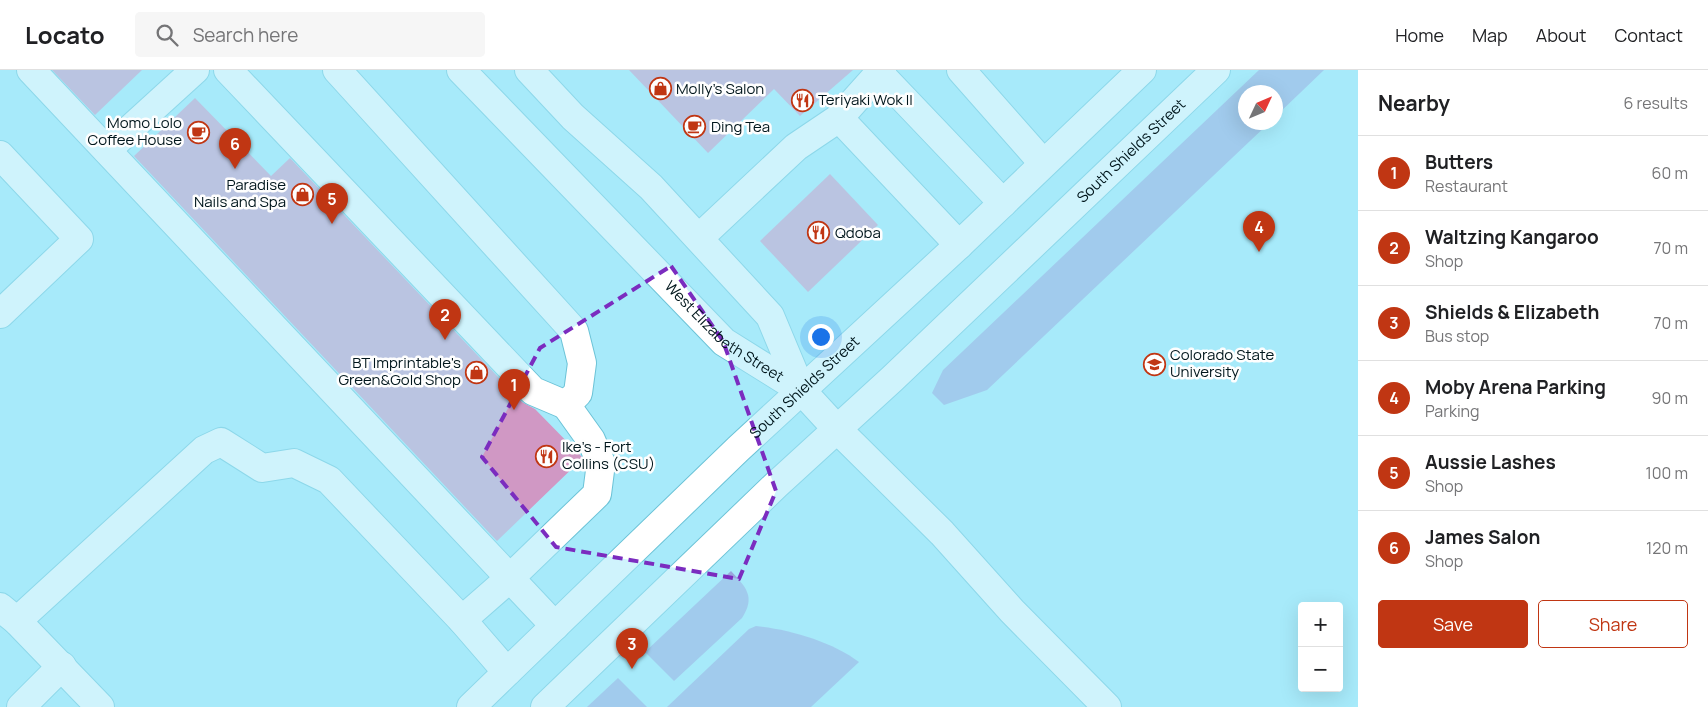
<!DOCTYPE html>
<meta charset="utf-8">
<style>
:root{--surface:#fff;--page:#f6f6f6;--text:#202124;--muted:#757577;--line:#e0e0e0;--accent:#c03613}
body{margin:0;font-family:Manrope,sans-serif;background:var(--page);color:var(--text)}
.controls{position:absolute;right:15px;bottom:15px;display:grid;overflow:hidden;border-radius:5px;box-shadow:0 5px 20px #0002}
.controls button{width:45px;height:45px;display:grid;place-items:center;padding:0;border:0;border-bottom:1px solid var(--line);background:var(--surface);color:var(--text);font:25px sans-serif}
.compass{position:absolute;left:1238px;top:15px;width:45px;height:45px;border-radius:50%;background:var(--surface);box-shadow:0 5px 20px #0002;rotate:46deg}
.you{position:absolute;left:820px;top:266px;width:18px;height:18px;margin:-12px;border:4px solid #fff;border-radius:50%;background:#1a73e8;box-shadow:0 0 0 8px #1a73e833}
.badge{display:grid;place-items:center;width:32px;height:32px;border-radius:50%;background:var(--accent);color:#fff;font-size:16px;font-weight:700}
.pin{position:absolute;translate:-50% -41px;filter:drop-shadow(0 1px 2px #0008)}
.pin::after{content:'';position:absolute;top:26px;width:18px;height:15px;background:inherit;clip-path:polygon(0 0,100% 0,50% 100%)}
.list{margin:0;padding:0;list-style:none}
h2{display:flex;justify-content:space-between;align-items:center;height:65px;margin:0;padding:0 20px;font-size:21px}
h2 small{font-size:16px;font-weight:400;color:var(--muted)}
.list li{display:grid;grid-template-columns:32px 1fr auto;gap:15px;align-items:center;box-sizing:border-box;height:75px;padding:0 20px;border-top:1px solid var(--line)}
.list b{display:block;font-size:19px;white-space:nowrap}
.list p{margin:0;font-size:16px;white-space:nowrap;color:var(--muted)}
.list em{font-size:16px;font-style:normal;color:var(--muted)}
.actions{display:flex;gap:10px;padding:15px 20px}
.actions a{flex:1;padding:11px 0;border:1px solid var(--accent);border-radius:5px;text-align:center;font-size:18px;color:var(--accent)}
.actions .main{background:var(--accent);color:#fff}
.icon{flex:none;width:28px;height:28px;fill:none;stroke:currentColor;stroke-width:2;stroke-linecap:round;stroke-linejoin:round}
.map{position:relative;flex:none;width:1358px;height:637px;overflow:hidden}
header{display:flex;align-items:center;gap:30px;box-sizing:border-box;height:70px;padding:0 25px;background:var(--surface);border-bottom:1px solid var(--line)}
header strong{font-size:24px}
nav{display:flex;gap:28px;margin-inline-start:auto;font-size:18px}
.search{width:350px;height:45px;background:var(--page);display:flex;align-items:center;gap:12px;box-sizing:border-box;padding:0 18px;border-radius:5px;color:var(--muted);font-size:19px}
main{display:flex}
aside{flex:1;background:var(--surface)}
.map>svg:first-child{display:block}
.green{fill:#9aa7dd}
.building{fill:#d098c4}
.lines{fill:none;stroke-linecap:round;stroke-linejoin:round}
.minor-casing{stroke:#6cc3d7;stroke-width:30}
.major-casing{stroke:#6cc3d7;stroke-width:30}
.minor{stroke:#fff;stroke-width:28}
.major{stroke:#fff;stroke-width:28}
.marked{fill:none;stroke:#7b2cbf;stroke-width:4;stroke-dasharray:10 6;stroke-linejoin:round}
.labels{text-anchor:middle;stroke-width:5;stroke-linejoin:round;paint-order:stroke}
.poi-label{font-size:15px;fill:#00161c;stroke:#fefefe;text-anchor:start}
.street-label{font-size:15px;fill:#00161c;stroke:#fefefe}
</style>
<header>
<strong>Locato</strong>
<div class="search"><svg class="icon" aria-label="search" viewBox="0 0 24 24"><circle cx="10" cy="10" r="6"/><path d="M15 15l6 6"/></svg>Search here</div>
<nav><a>Home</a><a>Map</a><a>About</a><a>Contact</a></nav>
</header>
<main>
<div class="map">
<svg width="1358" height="637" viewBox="0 0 1358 637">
<rect width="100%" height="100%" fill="#a7eafa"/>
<g class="green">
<path d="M 1259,0 L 1324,0 L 1276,46 L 1276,22 L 1246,22 L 1246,52 L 1269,53 L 987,320 L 944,335 L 932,323 L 943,300 Z"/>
<path d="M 731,501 C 746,517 756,527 742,548 L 674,611 L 645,582 Z"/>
<path d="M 756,556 C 789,559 833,572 859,592 L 811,637 L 667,637 L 749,559 Z"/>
<path d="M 618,608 L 647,637 L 587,637 Z"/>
</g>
<g class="building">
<path d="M 52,0 L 142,0 L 95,45 Z"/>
<path d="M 629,0 L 853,0 L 800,46 L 774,19 L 708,83 Z"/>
<path d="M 195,28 L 271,106 L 290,88 L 522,332 L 535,339 L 582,387 L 582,389 L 497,471 L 134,86 Z"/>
<path d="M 830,104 L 878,155 L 808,222 L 760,171 Z"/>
</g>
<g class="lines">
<defs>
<g id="minor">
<path d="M 31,0 L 555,556"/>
<path d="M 228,0 L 533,321 L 566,335 L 578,323 L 582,293 L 574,261 L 337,0"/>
<path d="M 961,0 L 1043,93"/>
<path d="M 879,3 L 1003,133"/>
<path d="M 839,48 L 882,0"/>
<path d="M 107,80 L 195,0"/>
<path d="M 0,85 L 79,169 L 0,244"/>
<path d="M 699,168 L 796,77 L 839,48 L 959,175"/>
<path d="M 836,358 L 942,463 L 1012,541 L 1107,637"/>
<path d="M 0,537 L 17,551 L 100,637"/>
<path d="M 462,550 L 510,508 L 597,424 L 601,393 L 591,370 L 566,335"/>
<path d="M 17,551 L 204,380 L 221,372 L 262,398 L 294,393 L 329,410 L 462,550 L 507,602"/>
<path d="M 21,637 L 62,596"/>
</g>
<g id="major">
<path id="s1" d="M 461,0 L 724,272 L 801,320 L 836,358"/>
<path d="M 529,0 L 573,47 L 651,117 L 770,246 L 801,320"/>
<path id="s2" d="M 471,637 L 738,379 L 959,175 L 1142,0"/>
<path id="s3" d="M 545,637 L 776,415 L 892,309 L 1216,0"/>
</g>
</defs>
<use href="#minor" class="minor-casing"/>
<use href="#major" class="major-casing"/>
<use href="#minor" class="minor"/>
<use href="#major" class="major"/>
</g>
<path d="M0 0H1358V637H0ZM 671,196 L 723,271 L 776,421 L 739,509 L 556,477 L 482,387 L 540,278 Z" fill="#a7eafa" fill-opacity=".55" fill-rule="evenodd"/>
<path class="marked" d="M 671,196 L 723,271 L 776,421 L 739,509 L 556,477 L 482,387 L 540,278 Z"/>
<defs>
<symbol id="shop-ring" viewBox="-11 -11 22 22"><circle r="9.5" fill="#fefefe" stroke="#c03613" stroke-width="1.5"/><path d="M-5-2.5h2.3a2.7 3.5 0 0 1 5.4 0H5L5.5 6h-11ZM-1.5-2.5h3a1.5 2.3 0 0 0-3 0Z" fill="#c03613"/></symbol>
<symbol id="restaurant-ring" viewBox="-11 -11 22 22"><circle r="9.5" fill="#fefefe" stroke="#c03613" stroke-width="1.5"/><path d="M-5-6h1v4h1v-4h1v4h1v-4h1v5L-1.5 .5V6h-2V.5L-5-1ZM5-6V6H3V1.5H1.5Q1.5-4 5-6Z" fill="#c03613"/></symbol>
<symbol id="cafe-ring" viewBox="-11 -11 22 22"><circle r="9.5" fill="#fefefe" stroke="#c03613" stroke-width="1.5"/><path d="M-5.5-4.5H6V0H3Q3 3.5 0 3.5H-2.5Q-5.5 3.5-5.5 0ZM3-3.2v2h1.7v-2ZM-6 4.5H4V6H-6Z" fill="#c03613"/></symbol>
<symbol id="university-ring" viewBox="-11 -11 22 22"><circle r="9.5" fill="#fefefe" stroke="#c03613" stroke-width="1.5"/><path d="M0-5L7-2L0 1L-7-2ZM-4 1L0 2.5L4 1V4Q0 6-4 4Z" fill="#c03613"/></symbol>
</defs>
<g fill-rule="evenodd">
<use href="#shop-ring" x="648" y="6" width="25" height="25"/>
<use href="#restaurant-ring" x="790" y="18" width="25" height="25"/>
<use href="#cafe-ring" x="682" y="44" width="25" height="25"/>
<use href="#cafe-ring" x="186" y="50" width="25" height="25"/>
<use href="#shop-ring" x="290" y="112" width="25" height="25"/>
<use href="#restaurant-ring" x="806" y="150" width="25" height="25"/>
<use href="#university-ring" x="1142" y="282" width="25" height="25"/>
<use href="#shop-ring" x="464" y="290" width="25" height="25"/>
<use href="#restaurant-ring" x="534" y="374" width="25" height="25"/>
</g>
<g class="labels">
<g class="poi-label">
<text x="676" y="24">Molly's Salon</text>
<text x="818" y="35">Teriyaki Wok II</text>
<text x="182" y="58" text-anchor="end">Momo Lolo<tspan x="182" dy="17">Coffee House</tspan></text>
<text x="711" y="62">Ding Tea</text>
<text x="286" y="120" text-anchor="end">Paradise<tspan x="286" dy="17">Nails and Spa</tspan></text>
<text x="835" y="168">Qdoba</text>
<text x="1170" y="290">Colorado State<tspan x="1170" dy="17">University</tspan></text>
<text x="461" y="298" text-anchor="end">BT Imprintable's<tspan x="461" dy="17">Green&amp;Gold Shop</tspan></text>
<text x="562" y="382">Ike's - Fort<tspan x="562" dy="17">Collins (CSU)</tspan></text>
</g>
<g class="street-label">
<text dy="5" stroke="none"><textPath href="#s3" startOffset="808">South Shields Street</textPath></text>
<text dy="5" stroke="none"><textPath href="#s1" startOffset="372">West Elizabeth Street</textPath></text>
<text dy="5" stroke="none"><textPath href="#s2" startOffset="462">South Shields Street</textPath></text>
</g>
</g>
</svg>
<div class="controls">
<button>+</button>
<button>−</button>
</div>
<svg class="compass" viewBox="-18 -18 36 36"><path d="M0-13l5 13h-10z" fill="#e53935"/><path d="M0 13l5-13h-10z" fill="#757577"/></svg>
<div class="you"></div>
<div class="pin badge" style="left:514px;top:340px">1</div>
<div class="pin badge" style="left:445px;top:270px">2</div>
<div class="pin badge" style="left:632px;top:599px">3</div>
<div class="pin badge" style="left:1259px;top:182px">4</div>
<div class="pin badge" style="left:332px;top:154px">5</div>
<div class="pin badge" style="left:235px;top:99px">6</div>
</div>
<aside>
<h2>Nearby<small>6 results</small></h2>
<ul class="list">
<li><span class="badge">1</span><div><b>Butters</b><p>Restaurant</p></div><em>60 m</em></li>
<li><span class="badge">2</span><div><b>Waltzing Kangaroo</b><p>Shop</p></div><em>70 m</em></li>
<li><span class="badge">3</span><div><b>Shields &amp; Elizabeth</b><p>Bus stop</p></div><em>70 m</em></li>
<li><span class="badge">4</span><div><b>Moby Arena Parking</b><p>Parking</p></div><em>90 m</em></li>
<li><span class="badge">5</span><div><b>Aussie Lashes</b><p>Shop</p></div><em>100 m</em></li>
<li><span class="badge">6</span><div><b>James Salon</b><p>Shop</p></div><em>120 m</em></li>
</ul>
<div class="actions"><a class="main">Save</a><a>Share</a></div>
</aside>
</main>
